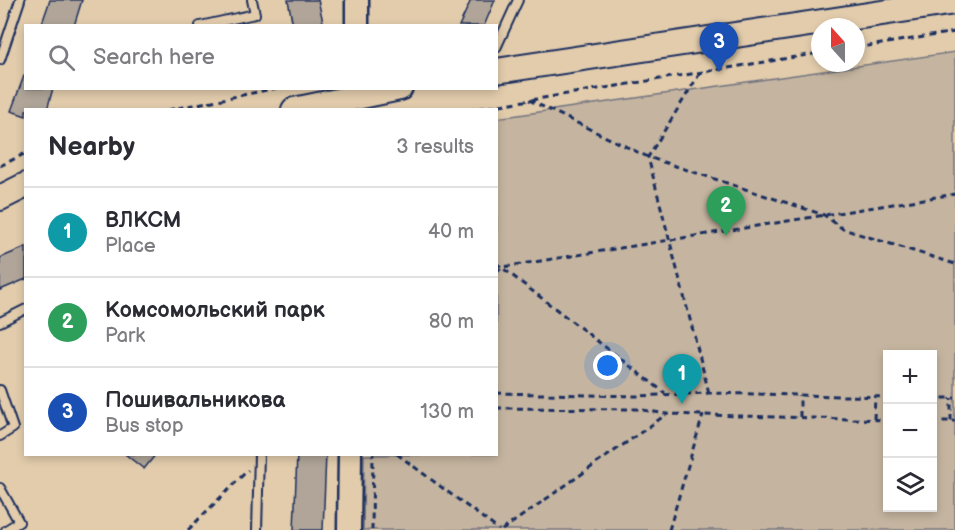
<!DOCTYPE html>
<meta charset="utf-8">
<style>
:root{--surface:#fff;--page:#f7f7f7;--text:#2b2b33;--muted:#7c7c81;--line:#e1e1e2;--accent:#0b8043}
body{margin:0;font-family:"Balsamiq Sans",sans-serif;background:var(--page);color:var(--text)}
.controls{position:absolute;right:18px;bottom:18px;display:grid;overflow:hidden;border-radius:0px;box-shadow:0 3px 9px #0003}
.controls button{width:54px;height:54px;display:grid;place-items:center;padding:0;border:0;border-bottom:2px solid var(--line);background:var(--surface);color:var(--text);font:30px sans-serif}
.compass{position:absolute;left:811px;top:18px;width:54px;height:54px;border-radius:50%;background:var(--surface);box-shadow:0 3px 9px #0003;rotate:339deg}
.you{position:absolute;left:608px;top:366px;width:21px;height:21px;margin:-15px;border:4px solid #fff;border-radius:50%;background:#1a73e8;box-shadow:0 0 0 9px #1a73e833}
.badge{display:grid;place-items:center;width:39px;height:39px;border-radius:50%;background:var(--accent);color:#fff;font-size:20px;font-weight:700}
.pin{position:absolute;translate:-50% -50px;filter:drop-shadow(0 2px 3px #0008)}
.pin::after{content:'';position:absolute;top:32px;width:21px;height:18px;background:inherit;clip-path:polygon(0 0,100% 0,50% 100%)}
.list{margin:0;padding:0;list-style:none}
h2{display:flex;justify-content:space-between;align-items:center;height:78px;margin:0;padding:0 24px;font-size:26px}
h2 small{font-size:20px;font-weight:400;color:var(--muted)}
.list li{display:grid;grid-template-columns:39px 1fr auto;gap:18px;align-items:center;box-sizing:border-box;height:90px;padding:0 24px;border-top:2px solid var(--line)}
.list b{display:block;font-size:22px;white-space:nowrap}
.list p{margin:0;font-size:20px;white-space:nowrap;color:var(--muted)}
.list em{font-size:20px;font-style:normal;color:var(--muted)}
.icon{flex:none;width:33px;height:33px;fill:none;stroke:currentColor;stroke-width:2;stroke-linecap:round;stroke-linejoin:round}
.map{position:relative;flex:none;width:955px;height:530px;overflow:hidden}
.search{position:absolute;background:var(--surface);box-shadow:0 3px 9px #0003;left:24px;top:24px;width:474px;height:66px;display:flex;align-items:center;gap:15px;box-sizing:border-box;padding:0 21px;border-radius:0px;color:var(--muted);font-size:22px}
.panel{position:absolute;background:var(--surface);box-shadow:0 3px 9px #0003;left:24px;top:108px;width:474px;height:348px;border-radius:0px}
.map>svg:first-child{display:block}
.green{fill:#c5b5a0;stroke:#70727f;stroke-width:1.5;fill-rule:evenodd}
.building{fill:#b0a598;stroke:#1b2f5e;stroke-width:1.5}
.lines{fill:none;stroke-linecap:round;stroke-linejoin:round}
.lane-casing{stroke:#1b2f5e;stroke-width:12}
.secondary-casing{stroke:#1b2f5e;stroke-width:27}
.primary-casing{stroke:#1b2f5e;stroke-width:28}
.path{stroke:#1b2f5e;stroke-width:3;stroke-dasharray:6 4.5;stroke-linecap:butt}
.lane{stroke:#e2ccac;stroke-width:8}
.secondary{stroke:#e2ccac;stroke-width:22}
.primary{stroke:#e2ccac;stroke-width:24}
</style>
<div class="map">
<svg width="955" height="530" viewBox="0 0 955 530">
<rect width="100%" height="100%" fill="#e2ccac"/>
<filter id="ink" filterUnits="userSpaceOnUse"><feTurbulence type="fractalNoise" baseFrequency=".0167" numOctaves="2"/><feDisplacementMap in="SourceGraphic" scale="12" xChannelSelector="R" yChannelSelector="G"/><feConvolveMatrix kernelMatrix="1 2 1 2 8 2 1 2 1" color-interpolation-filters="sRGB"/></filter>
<g filter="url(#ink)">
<path class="green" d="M 955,52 L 955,530 L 363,530 L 364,455 L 496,454 L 497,118 ZM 888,354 L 932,354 L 932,508 L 888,508 Z"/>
<g class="building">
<path d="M 50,0 L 82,0 L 74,26 L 41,26 Z"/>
<path d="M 288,0 L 318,0 L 324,26 L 293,26 Z"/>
<path d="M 471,0 L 495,0 L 484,26 L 459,26 Z"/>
<path d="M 24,76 L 26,76 L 26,88 L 53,88 L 47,110 L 26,110 L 26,116 L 11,111 Z"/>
<path d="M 26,247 L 26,279 L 0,290 L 0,258 Z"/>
<path d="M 125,454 L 156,454 L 144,469 Z"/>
<path d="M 297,454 L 326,454 L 323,530 L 294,530 Z"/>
</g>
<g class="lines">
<defs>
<g id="lane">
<path d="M 200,26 L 255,14 L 252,0"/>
<path d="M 496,48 L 518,0"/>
<path d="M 0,60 L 20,0"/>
<path d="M 0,322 L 26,309"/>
<path d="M 0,390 L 13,428 L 0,436"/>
<path d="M 0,488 L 19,522 L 6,530"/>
<path d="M 257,530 L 259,454"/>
</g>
<g id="secondary">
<path d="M 357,26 L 357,0"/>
<path d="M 349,530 L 350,454"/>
</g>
<g id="primary">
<path d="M 496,71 L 955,2"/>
<path d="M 294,110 L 400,88"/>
<path d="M 0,198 L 26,185"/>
</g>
</defs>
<use href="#lane" class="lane-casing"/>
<use href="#secondary" class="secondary-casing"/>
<use href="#primary" class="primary-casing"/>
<g class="path">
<path d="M 856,48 L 955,32"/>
<path d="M 700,73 L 648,157 L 709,393"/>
<path d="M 529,100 L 648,157 L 824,215 L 843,229 L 955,264"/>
<path d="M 168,110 L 277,88"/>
<path d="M 469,110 L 820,53"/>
<path d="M 0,166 L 26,153"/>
<path d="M 496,263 L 665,393"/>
<path d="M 496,272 L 503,267 L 955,194"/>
<path d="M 496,393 L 636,396 L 709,393 L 888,397"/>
<path d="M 932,398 L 955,398"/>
<path d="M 496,408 L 637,409 L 667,414 L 888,420"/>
<path d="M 800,417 L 800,395"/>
<path d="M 874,419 L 875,396"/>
<path d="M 932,421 L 955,421"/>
<path d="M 951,421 L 951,398"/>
<path d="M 397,454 L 499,530"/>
<path d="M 188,530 L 248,470"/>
<path d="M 372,530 L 373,454"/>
<path d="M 502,530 L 667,414"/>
<path d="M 669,530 L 703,415"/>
</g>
<use href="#lane" class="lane"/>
<use href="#secondary" class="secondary"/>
<use href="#primary" class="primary"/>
</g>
</g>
</svg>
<div class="controls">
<button>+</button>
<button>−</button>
<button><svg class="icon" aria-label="layers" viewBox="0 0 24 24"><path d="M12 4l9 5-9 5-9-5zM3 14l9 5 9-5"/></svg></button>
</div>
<svg class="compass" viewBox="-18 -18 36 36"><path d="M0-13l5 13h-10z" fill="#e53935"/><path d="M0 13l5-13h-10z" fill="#7c7c81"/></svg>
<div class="you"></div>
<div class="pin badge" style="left:682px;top:404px;background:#0f9aa8">1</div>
<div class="pin badge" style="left:726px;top:236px;background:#2e9e5b">2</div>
<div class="pin badge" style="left:719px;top:72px;background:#1a4fb4">3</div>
<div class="search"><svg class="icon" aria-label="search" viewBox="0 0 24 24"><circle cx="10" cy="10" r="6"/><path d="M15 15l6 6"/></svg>Search here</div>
<section class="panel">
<h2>Nearby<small>3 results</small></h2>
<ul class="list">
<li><span class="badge" style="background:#0f9aa8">1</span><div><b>ВЛКСМ</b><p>Place</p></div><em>40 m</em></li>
<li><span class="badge" style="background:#2e9e5b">2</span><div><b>Комсомольский парк</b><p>Park</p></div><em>80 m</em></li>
<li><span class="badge" style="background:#1a4fb4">3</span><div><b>Пошивальникова</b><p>Bus stop</p></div><em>130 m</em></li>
</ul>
</section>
</div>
